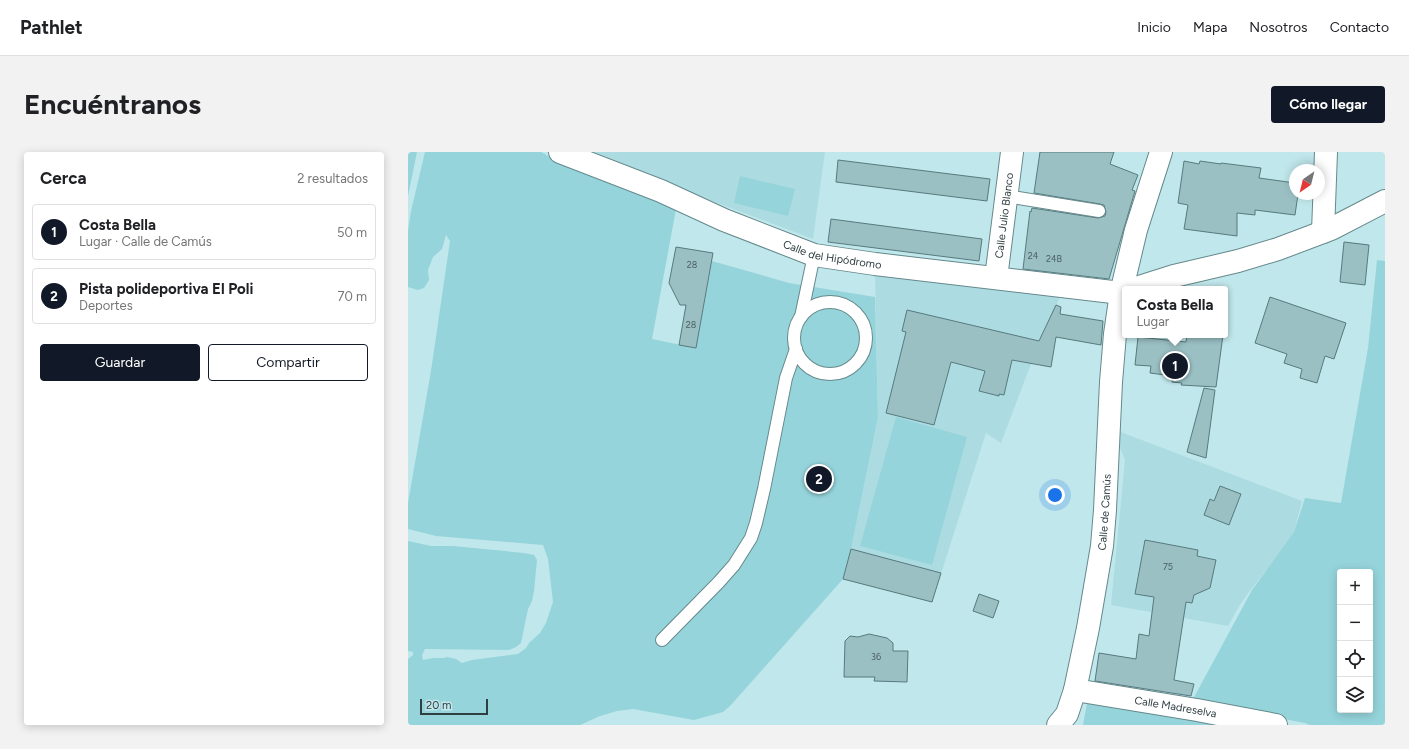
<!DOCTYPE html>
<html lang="es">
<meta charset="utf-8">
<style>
:root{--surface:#fff;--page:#f2f2f2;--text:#202124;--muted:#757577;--line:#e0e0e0;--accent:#111827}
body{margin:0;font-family:Figtree,sans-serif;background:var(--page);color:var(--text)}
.controls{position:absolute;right:12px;bottom:12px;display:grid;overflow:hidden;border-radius:4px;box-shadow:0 2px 10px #0003}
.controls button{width:36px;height:36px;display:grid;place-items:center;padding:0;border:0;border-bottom:1px solid var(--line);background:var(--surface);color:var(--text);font:20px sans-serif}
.compass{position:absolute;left:881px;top:12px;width:36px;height:36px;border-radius:50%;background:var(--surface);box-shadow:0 2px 10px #0003;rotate:215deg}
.scale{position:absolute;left:12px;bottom:10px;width:68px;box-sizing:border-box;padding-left:4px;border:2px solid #2f3e40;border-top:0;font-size:11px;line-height:14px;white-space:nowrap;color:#2f3e40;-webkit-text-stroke:3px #c0e7eb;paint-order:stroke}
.you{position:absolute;left:647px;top:343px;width:14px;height:14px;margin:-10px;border:3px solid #fff;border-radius:50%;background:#1a73e8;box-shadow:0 0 0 6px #1a73e833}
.badge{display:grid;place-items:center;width:26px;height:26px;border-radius:50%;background:var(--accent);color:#fff;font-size:13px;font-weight:700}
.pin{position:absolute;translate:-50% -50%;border:2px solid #fff;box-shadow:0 1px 4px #0006}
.popup{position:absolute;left:714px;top:134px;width:106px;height:52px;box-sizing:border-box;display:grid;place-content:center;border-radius:4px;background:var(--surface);filter:drop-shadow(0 1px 3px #0005);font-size:13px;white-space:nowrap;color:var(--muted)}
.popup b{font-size:15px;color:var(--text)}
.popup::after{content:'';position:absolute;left:50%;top:100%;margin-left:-8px;border:8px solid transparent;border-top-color:var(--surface)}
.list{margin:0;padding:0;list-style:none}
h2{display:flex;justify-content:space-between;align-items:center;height:52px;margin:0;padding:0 16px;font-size:17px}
h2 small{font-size:13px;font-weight:400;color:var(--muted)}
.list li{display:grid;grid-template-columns:26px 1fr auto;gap:12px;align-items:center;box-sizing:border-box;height:56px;margin:0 8px 8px;padding:0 8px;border:1px solid var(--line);border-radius:4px}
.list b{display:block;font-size:15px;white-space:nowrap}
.list p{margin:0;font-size:13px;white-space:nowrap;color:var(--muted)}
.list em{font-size:13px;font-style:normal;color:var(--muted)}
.actions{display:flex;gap:8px;padding:12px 16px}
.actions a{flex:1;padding:9px 0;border:1px solid var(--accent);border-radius:4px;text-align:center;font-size:14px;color:var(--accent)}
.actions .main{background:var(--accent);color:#fff}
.icon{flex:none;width:22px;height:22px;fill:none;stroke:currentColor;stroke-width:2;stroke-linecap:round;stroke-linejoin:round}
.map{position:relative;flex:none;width:977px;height:573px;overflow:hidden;border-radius:4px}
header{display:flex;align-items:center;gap:24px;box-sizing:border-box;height:56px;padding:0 20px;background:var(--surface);border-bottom:1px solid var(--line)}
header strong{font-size:19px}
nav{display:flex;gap:22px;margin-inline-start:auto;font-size:14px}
.intro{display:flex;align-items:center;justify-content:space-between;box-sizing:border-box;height:96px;padding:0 24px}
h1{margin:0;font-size:28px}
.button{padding:10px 18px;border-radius:4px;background:var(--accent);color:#fff;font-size:14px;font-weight:700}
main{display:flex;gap:24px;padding:0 24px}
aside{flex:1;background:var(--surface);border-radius:4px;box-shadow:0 2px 10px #0003}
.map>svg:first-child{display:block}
.built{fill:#acdce1}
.green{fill:#95d4db;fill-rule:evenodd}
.building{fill:#9ac0c4;stroke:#577a7e}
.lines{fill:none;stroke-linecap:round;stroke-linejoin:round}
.service-casing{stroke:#65898c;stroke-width:14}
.minor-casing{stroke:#65898c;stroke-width:24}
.service{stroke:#fff;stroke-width:12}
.minor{stroke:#fff;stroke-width:22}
.labels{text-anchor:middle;stroke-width:3;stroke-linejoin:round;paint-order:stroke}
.number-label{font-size:9px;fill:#4a5e61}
.street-label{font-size:11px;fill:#2f3e40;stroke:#c0e7eb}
</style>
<header>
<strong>Pathlet</strong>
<nav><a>Inicio</a><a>Mapa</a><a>Nosotros</a><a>Contacto</a></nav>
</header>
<div class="intro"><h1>Encuéntranos</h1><a class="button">Cómo llegar</a></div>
<main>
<aside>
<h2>Cerca<small>2 resultados</small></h2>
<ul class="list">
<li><span class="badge">1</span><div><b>Costa Bella</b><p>Lugar · Calle de Camús</p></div><em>50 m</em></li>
<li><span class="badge">2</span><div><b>Pista polideportiva El Poli</b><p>Deportes</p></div><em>70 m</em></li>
</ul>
<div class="actions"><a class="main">Guardar</a><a>Compartir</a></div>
</aside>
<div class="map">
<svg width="977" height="573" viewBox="0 0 977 573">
<rect width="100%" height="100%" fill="#c0e7eb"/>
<g class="built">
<path d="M 174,0 L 417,0 L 405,87 L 288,43 Z"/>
<path d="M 467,121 L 652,145 L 634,183 L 593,291 L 578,281 L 524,450 L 435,427 L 443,397 L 470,265 Z"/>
<path d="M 710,279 L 894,349 L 885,384 L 841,440 L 830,456 L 820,474 L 703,453 L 717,308 L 711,294 Z"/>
</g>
<g class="green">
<path d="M 0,0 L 9,0 L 0,44 Z"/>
<path d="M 17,0 L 133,0 L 155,12 L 268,57 L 244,187 L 288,196 L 304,109 L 381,131 L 467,145 L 470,265 L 443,397 L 435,427 L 322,554 L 315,560 L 286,568 L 225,557 L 209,559 L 192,564 L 172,573 L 0,573 L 0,507 L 5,503 L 5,500 L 0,499 L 0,389 L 23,394 L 45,394 L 116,401 L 126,403 L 129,408 L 126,439 L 124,449 L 120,457 L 113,491 L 108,495 L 101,498 L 17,497 L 14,503 L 15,508 L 26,506 L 36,506 L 39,505 L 48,507 L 54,511 L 64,508 L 110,502 L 118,496 L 121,491 L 132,481 L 138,471 L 145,450 L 140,407 L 135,393 L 28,384 L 0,377 L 0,351 L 23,219 L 42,89 L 38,83 L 34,97 L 25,105 L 20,118 L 21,128 L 16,136 L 10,138 L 0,135 L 0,79 L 3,59 Z"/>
<path d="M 332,24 L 387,37 L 380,64 L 326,51 Z"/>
<path d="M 969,108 L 977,109 L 977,573 L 902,573 L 897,571 L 784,549 L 844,438 L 886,380 L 897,346 L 933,351 L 960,196 ZM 932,420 L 962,420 L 962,558 L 932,558 Z"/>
<path d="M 488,265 L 559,285 L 524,413 L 452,394 Z"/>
<path d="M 679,551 L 834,573 L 675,573 Z"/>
</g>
<g class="building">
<path d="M 632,0 L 706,0 L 702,12 L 730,23 L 724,38 L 727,39 L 701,127 L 615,117 L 622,59 L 623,60 L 624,56 L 690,66 L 697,64 L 698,60 L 696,53 L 692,52 L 626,41 Z"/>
<path d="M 430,8 L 582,27 L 579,49 L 428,30 Z"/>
<path d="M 776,9 L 791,12 L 792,9 L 813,12 L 813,11 L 853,16 L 851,26 L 887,31 L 887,42 L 890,42 L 887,63 L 847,58 L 847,63 L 829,61 L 829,84 L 776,77 L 780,53 L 770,51 Z"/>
<path d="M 423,67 L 574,87 L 571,109 L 420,90 Z"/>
<path d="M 936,90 L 961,93 L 957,133 L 932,130 Z"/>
<path d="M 268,95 L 305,101 L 288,196 L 271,193 L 278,153 L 272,153 L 261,131 Z"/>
<path d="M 862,145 L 938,171 L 926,207 L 917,204 L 909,231 L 892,226 L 894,217 L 876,211 L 879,202 L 847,191 Z"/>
<path d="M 648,153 L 653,155 L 652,162 L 695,169 L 693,193 L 648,185 L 643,215 L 604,208 L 596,243 L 591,242 L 591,244 L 571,239 L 577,219 L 543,210 L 526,273 L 478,261 L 498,180 L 494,179 L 499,158 L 631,189 Z"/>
<path d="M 779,183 L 815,183 L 808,235 L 773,233 L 774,231 L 764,230 L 765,224 L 742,221 L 743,214 L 727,213 L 730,185 L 778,190 Z"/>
<path d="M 796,236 L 807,238 L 798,306 L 779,300 Z"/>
<path d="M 812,334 L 833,342 L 821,373 L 796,363 L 802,347 L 806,349 Z"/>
<path d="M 737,388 L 790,398 L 789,404 L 808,408 L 802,436 L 786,443 L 784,451 L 778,450 L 766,528 L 786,532 L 783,544 L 687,529 L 691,501 L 728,507 L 731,482 L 741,484 L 746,445 L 727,442 Z"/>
<path d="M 443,397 L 533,421 L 524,450 L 435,427 Z"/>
<path d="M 571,442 L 591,449 L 585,466 L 565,459 Z"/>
<path d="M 461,482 L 479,486 L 485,491 L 485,499 L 500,499 L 499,530 L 466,529 L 467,525 L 436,525 L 437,489 L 442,484 L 450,485 Z"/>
</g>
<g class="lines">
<defs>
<g id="service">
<path d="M 598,44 L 691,59"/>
<circle cx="422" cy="186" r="36"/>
<path d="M 393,165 L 406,103"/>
<path d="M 254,488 L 311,430 L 326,413 L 343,386 L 348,371 L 356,337 L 378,226 L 388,197"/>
</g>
<g id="minor">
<path id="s1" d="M 152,0 L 253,39 L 316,68 L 406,103 L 467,112 L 713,141 L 717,140"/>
<path d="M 915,80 L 918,0"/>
<path id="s2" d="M 588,126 L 604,0"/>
<path d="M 725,137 L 766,124 L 830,109 L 870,97 L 923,77 L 977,49"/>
<path id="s3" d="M 667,538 L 789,558 L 868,573"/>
<path id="s4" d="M 650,573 L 659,562 L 667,538 L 680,476 L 694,394 L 697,358 L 703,230 L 707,182 L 713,141 L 728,78 L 753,0"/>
</g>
</defs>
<use href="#service" class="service-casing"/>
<use href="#minor" class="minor-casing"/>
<use href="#service" class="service"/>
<use href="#minor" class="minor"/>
</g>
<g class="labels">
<g class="number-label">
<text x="625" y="107">24</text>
<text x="646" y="110">24B</text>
<text x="284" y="116">28</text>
<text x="283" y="176">28</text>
<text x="760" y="418">75</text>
<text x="468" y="508">36</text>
</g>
<g class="street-label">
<text dy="4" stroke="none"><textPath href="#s2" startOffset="63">Calle Julio Blanco</textPath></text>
<text dy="4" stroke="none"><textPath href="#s1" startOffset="292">Calle del Hipódromo</textPath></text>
<text dy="4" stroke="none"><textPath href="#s4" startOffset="220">Calle de Camús</textPath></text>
<text dy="4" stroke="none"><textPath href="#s3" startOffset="102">Calle Madreselva</textPath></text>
</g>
</g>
</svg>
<div class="controls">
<button>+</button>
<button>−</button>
<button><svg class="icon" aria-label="locate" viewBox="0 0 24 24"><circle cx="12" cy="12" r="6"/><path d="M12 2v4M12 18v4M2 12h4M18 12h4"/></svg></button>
<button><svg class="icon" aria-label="layers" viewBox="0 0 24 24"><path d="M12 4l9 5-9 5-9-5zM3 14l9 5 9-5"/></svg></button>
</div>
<svg class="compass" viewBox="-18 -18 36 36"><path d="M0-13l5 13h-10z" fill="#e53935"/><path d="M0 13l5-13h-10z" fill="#757577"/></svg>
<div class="scale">20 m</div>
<div class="you"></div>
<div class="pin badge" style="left:767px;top:214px">1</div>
<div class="popup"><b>Costa Bella</b>Lugar</div>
<div class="pin badge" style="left:411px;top:327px">2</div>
</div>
</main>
